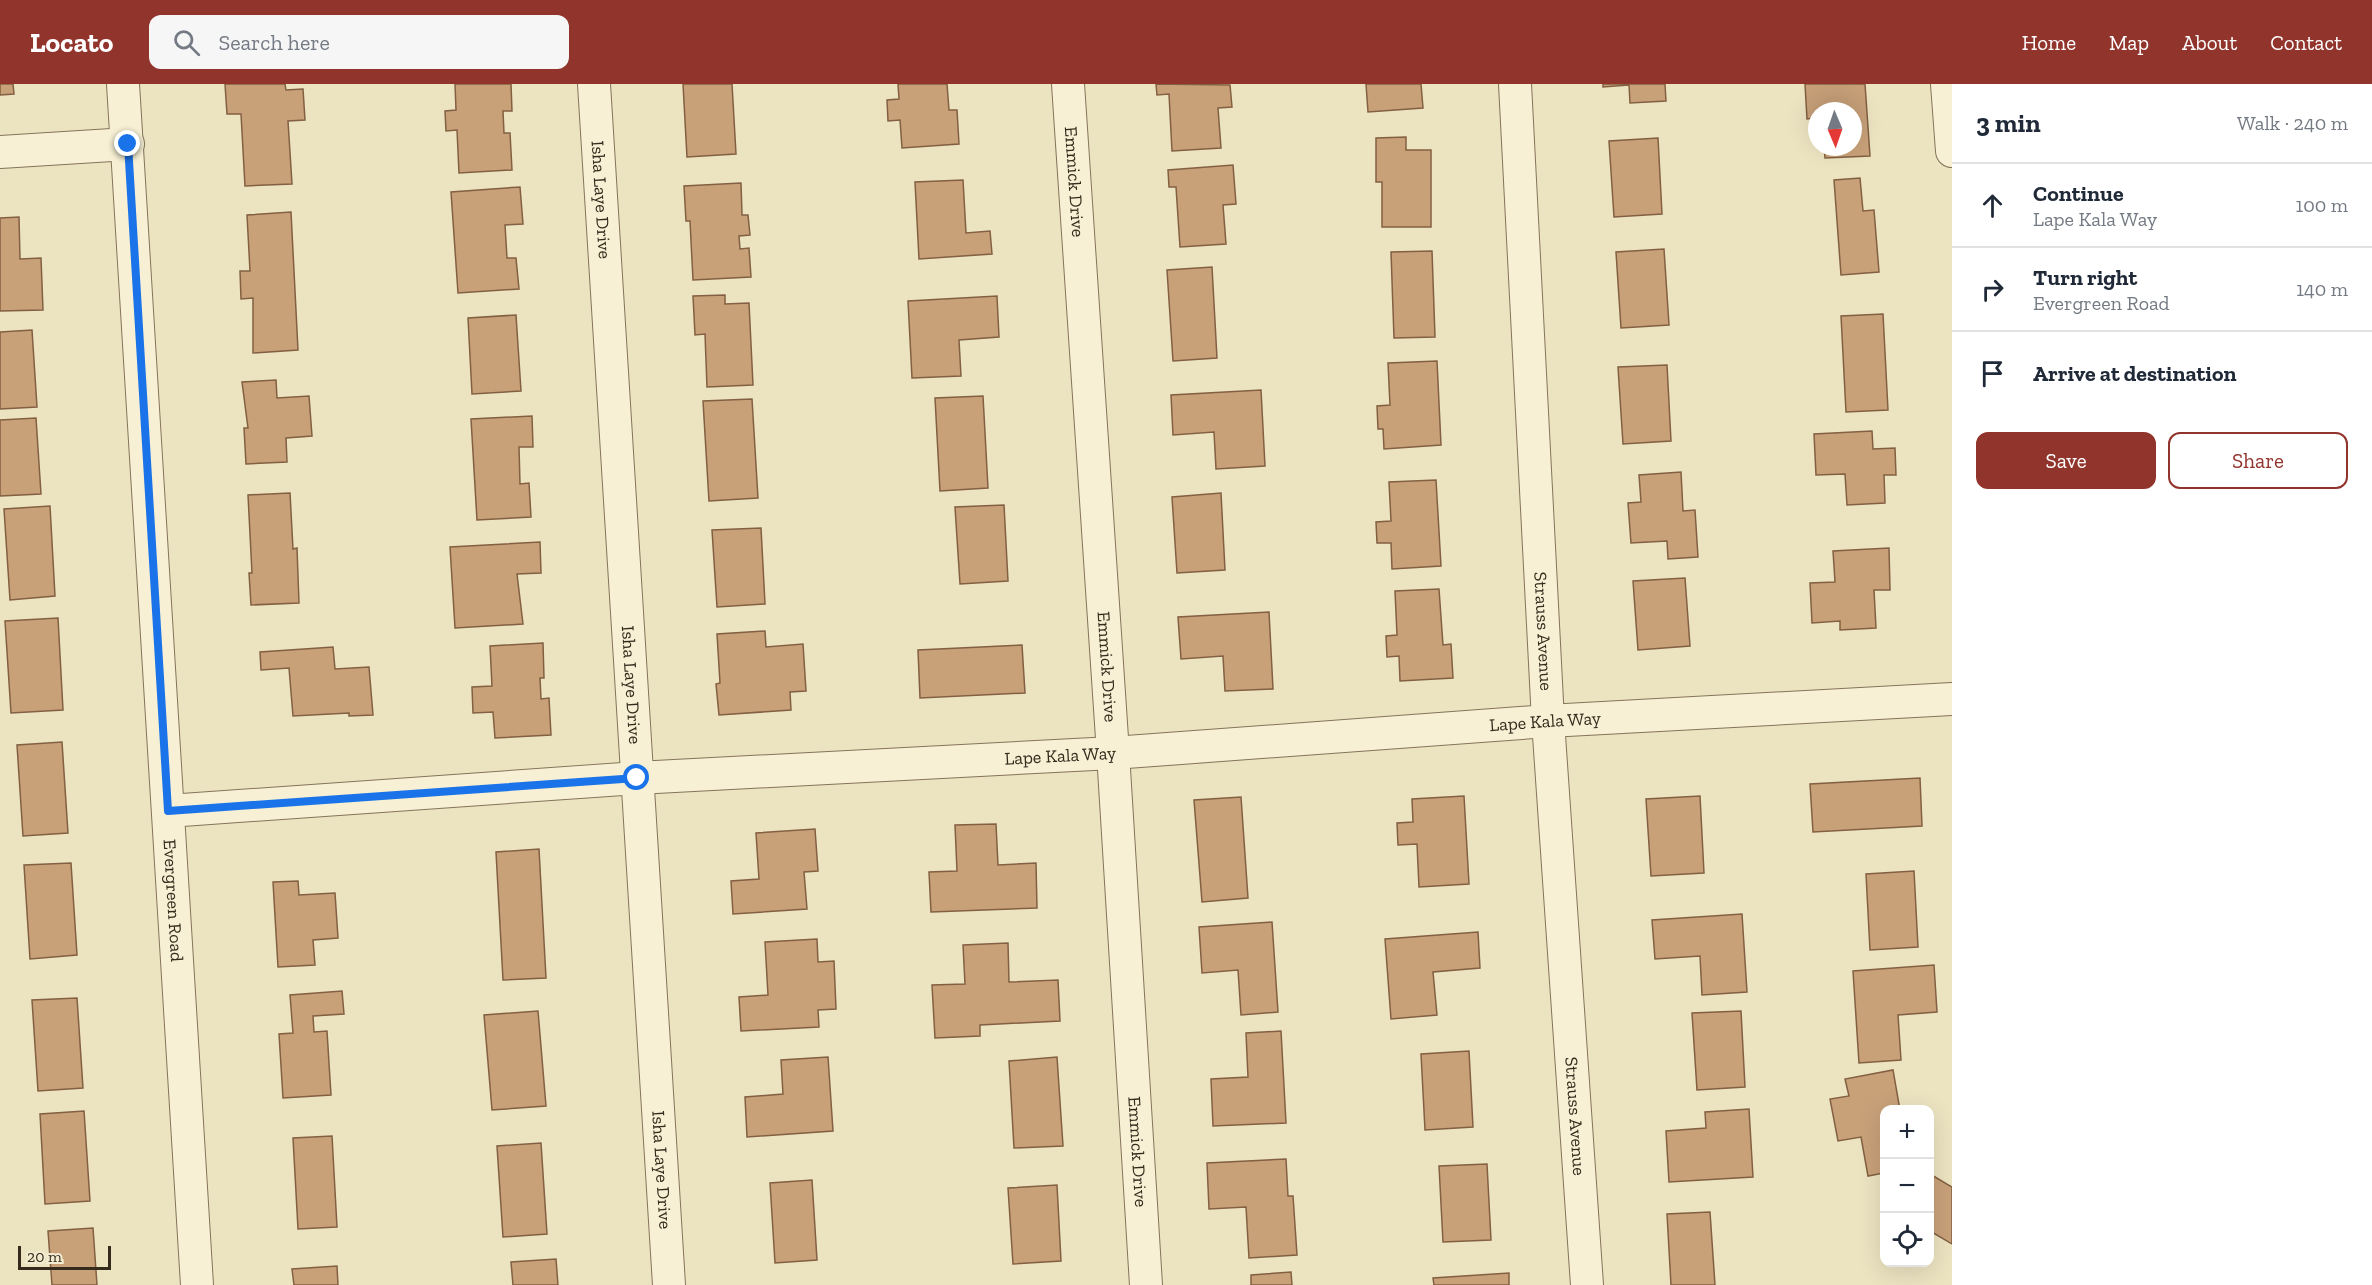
<!DOCTYPE html>
<meta charset="utf-8">
<style>
:root{--surface:#fff;--page:#f6f6f7;--text:#1f2937;--muted:#747a83;--line:#e0e1e3;--accent:#91342c}
body{margin:0;font-family:"Zilla Slab",serif;background:var(--page);color:var(--text)}
.controls{position:absolute;right:18px;bottom:18px;display:grid;overflow:hidden;border-radius:12px;box-shadow:0 6px 24px #0002}
.controls button{width:54px;height:54px;display:grid;place-items:center;padding:0;border:0;border-bottom:2px solid var(--line);background:var(--surface);color:var(--text);font:30px sans-serif}
.compass{position:absolute;left:1808px;top:18px;width:54px;height:54px;border-radius:50%;background:var(--surface);box-shadow:0 6px 24px #0002;rotate:178deg}
.scale{position:absolute;left:18px;bottom:15px;width:93px;box-sizing:border-box;padding-left:6px;border:3px solid #352b1d;border-top:0;font-size:16px;line-height:21px;white-space:nowrap;color:#352b1d;-webkit-text-stroke:4px #f3ecd0;paint-order:stroke}
.stop{position:absolute;width:18px;height:18px;margin:-14px;border:4px solid #1a73e8;border-radius:50%;background:#fff}
.stop.end{background:#1a73e8;border-color:#fff;box-shadow:0 2px 6px #0008}
.list{margin:0;padding:0;list-style:none}
h2{display:flex;justify-content:space-between;align-items:center;height:78px;margin:0;padding:0 24px;font-size:26px}
h2 small{font-size:20px;font-weight:400;color:var(--muted)}
.list li{display:grid;grid-template-columns:39px 1fr auto;gap:18px;align-items:center;box-sizing:border-box;height:84px;padding:0 24px;border-top:2px solid var(--line)}
.list b{display:block;font-size:22px;white-space:nowrap}
.list p{margin:0;font-size:20px;white-space:nowrap;color:var(--muted)}
.list em{font-size:20px;font-style:normal;color:var(--muted)}
.actions{display:flex;gap:12px;padding:18px 24px}
.actions a{flex:1;padding:14px 0;border:2px solid var(--accent);border-radius:12px;text-align:center;font-size:21px;color:var(--accent)}
.actions .main{background:var(--accent);color:#fff}
.icon{flex:none;width:33px;height:33px;fill:none;stroke:currentColor;stroke-width:2;stroke-linecap:round;stroke-linejoin:round}
.map{position:relative;flex:none;width:1952px;height:1201px;overflow:hidden}
header{display:flex;align-items:center;gap:36px;box-sizing:border-box;height:84px;padding:0 30px;background:var(--accent);color:#fff}
header strong{font-size:28px}
nav{display:flex;gap:33px;margin-inline-start:auto;font-size:21px}
.search{width:420px;height:54px;background:var(--page);display:flex;align-items:center;gap:15px;box-sizing:border-box;padding:0 21px;border-radius:12px;color:var(--muted);font-size:22px}
main{display:flex}
aside{flex:1;background:var(--surface)}
.map>svg:first-child{display:block}
.building{fill:#c8a179;stroke:#826041;stroke-width:1.5}
.lines{fill:none;stroke-linecap:round;stroke-linejoin:round}
.street-casing{stroke:#84745a;stroke-width:34}
.street{stroke:#f7f0d4;stroke-width:32}
.route{stroke:#1a73e8;stroke-width:8}
.labels{text-anchor:middle;stroke-width:6;stroke-linejoin:round;paint-order:stroke}
.street-label{font-size:18px;fill:#352b1d;stroke:#f3ecd0}
</style>
<header>
<strong>Locato</strong>
<div class="search"><svg class="icon" aria-label="search" viewBox="0 0 24 24"><circle cx="10" cy="10" r="6"/><path d="M15 15l6 6"/></svg>Search here</div>
<nav><a>Home</a><a>Map</a><a>About</a><a>Contact</a></nav>
</header>
<main>
<div class="map">
<svg width="1952" height="1201" viewBox="0 0 1952 1201">
<rect width="100%" height="100%" fill="#ece3c1"/>
<g class="building">
<path d="M 0,0 L 13,0 L 14,10 L 0,11 Z"/>
<path d="M 225,0 L 285,0 L 286,6 L 303,5 L 305,36 L 288,37 L 292,100 L 245,102 L 241,30 L 227,30 Z"/>
<path d="M 455,0 L 511,0 L 512,27 L 503,27 L 504,49 L 510,49 L 512,86 L 459,89 L 457,46 L 446,47 L 445,27 L 456,26 Z"/>
<path d="M 683,0 L 732,0 L 736,70 L 687,73 Z"/>
<path d="M 898,0 L 947,0 L 949,26 L 957,26 L 959,60 L 902,64 L 900,36 L 888,37 L 887,16 L 899,15 Z"/>
<path d="M 1156,0 L 1230,1 L 1232,23 L 1218,24 L 1221,64 L 1172,67 L 1169,10 L 1157,11 Z"/>
<path d="M 1366,0 L 1421,0 L 1423,24 L 1368,28 Z"/>
<path d="M 1603,0 L 1665,0 L 1666,17 L 1630,19 L 1629,1 L 1603,3 Z"/>
<path d="M 1805,0 L 1865,0 L 1870,72 L 1825,74 L 1824,63 L 1853,63 L 1853,27 L 1817,27 L 1817,34 L 1807,35 Z"/>
<path d="M 1406,53 L 1406,66 L 1431,66 L 1431,143 L 1382,143 L 1382,98 L 1376,98 L 1376,54 Z"/>
<path d="M 1658,54 L 1662,130 L 1614,133 L 1609,57 Z"/>
<path d="M 1233,81 L 1236,120 L 1223,121 L 1226,160 L 1180,163 L 1176,103 L 1169,103 L 1168,86 Z"/>
<path d="M 1860,94 L 1863,127 L 1874,126 L 1879,188 L 1841,191 L 1834,96 Z"/>
<path d="M 963,96 L 966,149 L 990,147 L 992,170 L 919,175 L 915,98 Z"/>
<path d="M 741,99 L 742,131 L 748,131 L 750,151 L 739,152 L 740,165 L 749,164 L 751,193 L 693,196 L 690,137 L 686,137 L 684,102 Z"/>
<path d="M 520,103 L 523,140 L 505,141 L 507,174 L 516,174 L 519,205 L 458,209 L 451,108 Z"/>
<path d="M 291,128 L 298,266 L 253,269 L 253,214 L 241,215 L 240,187 L 250,187 L 247,131 Z"/>
<path d="M 19,133 L 20,175 L 41,174 L 43,226 L 0,227 L 0,134 Z"/>
<path d="M 1664,165 L 1669,241 L 1621,244 L 1616,168 Z"/>
<path d="M 1432,167 L 1435,253 L 1394,254 L 1391,168 Z"/>
<path d="M 1212,183 L 1217,274 L 1173,277 L 1167,186 Z"/>
<path d="M 725,211 L 725,220 L 749,219 L 753,301 L 707,303 L 705,250 L 695,251 L 693,212 Z"/>
<path d="M 997,212 L 999,253 L 959,256 L 961,292 L 912,294 L 908,217 Z"/>
<path d="M 1883,230 L 1888,326 L 1846,328 L 1841,232 Z"/>
<path d="M 516,231 L 521,307 L 472,310 L 468,234 Z"/>
<path d="M 32,246 L 37,323 L 0,325 L 0,248 Z"/>
<path d="M 1437,277 L 1441,361 L 1384,365 L 1383,345 L 1378,345 L 1377,322 L 1390,321 L 1388,279 Z"/>
<path d="M 1667,281 L 1671,357 L 1623,360 L 1618,283 Z"/>
<path d="M 276,296 L 277,314 L 309,312 L 312,352 L 286,354 L 287,378 L 246,380 L 244,344 L 248,344 L 242,298 Z"/>
<path d="M 1261,306 L 1265,382 L 1216,385 L 1214,348 L 1173,351 L 1171,311 Z"/>
<path d="M 983,312 L 988,404 L 940,407 L 935,314 Z"/>
<path d="M 752,315 L 758,414 L 709,417 L 703,317 Z"/>
<path d="M 532,332 L 533,363 L 519,363 L 520,400 L 529,399 L 531,433 L 477,436 L 471,335 Z"/>
<path d="M 36,334 L 41,410 L 0,412 L 0,336 Z"/>
<path d="M 1872,347 L 1873,365 L 1895,364 L 1896,391 L 1884,391 L 1885,419 L 1847,421 L 1845,390 L 1816,391 L 1814,350 Z"/>
<path d="M 1681,388 L 1683,427 L 1695,426 L 1698,473 L 1668,475 L 1667,457 L 1631,459 L 1628,419 L 1641,418 L 1639,391 Z"/>
<path d="M 1436,396 L 1441,482 L 1392,485 L 1391,459 L 1377,459 L 1376,438 L 1391,437 L 1389,398 Z"/>
<path d="M 290,409 L 293,465 L 297,464 L 299,519 L 251,521 L 249,489 L 252,489 L 248,411 Z"/>
<path d="M 1221,409 L 1225,486 L 1177,489 L 1172,413 Z"/>
<path d="M 1004,421 L 1008,497 L 960,500 L 955,423 Z"/>
<path d="M 50,422 L 55,512 L 10,516 L 4,425 Z"/>
<path d="M 761,444 L 765,520 L 717,523 L 712,446 Z"/>
<path d="M 540,458 L 541,489 L 517,490 L 523,540 L 455,544 L 450,463 Z"/>
<path d="M 1889,464 L 1890,506 L 1874,506 L 1876,544 L 1840,546 L 1840,537 L 1812,539 L 1810,499 L 1835,498 L 1833,467 Z"/>
<path d="M 1685,494 L 1690,562 L 1638,566 L 1633,497 Z"/>
<path d="M 1439,505 L 1443,561 L 1451,560 L 1453,594 L 1400,597 L 1399,572 L 1387,573 L 1386,552 L 1397,551 L 1395,507 Z"/>
<path d="M 1269,528 L 1273,605 L 1225,607 L 1223,572 L 1181,575 L 1178,533 Z"/>
<path d="M 58,534 L 63,626 L 11,629 L 5,537 Z"/>
<path d="M 765,547 L 766,563 L 803,560 L 806,607 L 790,608 L 791,626 L 719,631 L 716,600 L 720,599 L 717,550 Z"/>
<path d="M 543,559 L 544,594 L 540,594 L 541,615 L 549,614 L 551,651 L 495,654 L 493,628 L 473,629 L 472,603 L 492,602 L 490,562 Z"/>
<path d="M 1022,561 L 1025,609 L 920,614 L 918,566 Z"/>
<path d="M 333,563 L 335,585 L 369,583 L 373,631 L 349,632 L 349,629 L 293,632 L 289,584 L 261,586 L 260,568 Z"/>
<path d="M 62,658 L 68,749 L 23,752 L 17,661 Z"/>
<path d="M 1920,694 L 1922,742 L 1813,748 L 1810,700 Z"/>
<path d="M 1464,712 L 1469,800 L 1419,803 L 1417,760 L 1398,761 L 1397,739 L 1413,738 L 1412,715 Z"/>
<path d="M 1700,712 L 1704,789 L 1651,792 L 1646,715 Z"/>
<path d="M 1241,713 L 1248,814 L 1202,818 L 1194,716 Z"/>
<path d="M 996,740 L 998,781 L 1036,779 L 1037,824 L 931,828 L 929,788 L 957,787 L 955,741 Z"/>
<path d="M 815,745 L 818,787 L 804,788 L 807,825 L 733,830 L 731,797 L 759,795 L 756,749 Z"/>
<path d="M 539,765 L 546,894 L 503,896 L 496,768 Z"/>
<path d="M 71,779 L 77,871 L 30,875 L 24,781 Z"/>
<path d="M 1914,787 L 1918,863 L 1870,866 L 1866,790 Z"/>
<path d="M 298,797 L 299,811 L 335,809 L 338,854 L 313,856 L 315,881 L 278,883 L 273,798 Z"/>
<path d="M 1742,830 L 1747,908 L 1702,911 L 1700,872 L 1655,875 L 1652,836 Z"/>
<path d="M 1272,838 L 1278,928 L 1241,931 L 1238,886 L 1202,889 L 1199,843 Z"/>
<path d="M 1478,848 L 1480,884 L 1433,888 L 1437,931 L 1391,935 L 1385,855 Z"/>
<path d="M 817,855 L 818,878 L 834,877 L 836,925 L 818,926 L 819,943 L 741,947 L 739,913 L 768,911 L 765,858 Z"/>
<path d="M 1008,859 L 1009,898 L 1058,896 L 1060,937 L 980,941 L 980,952 L 935,954 L 932,901 L 965,900 L 963,861 Z"/>
<path d="M 1934,881 L 1937,928 L 1898,931 L 1901,976 L 1859,979 L 1853,887 Z"/>
<path d="M 342,907 L 344,930 L 313,932 L 314,948 L 327,947 L 331,1011 L 283,1014 L 279,950 L 293,949 L 290,911 Z"/>
<path d="M 77,914 L 83,1004 L 38,1007 L 32,916 Z"/>
<path d="M 538,927 L 546,1022 L 492,1026 L 484,931 Z"/>
<path d="M 1741,927 L 1745,1003 L 1697,1006 L 1692,929 Z"/>
<path d="M 1281,947 L 1286,1039 L 1213,1042 L 1211,995 L 1248,993 L 1246,949 Z"/>
<path d="M 1469,967 L 1473,1043 L 1425,1046 L 1421,970 Z"/>
<path d="M 828,973 L 833,1047 L 747,1053 L 745,1013 L 783,1010 L 781,976 Z"/>
<path d="M 1057,973 L 1063,1062 L 1014,1064 L 1009,977 Z"/>
<path d="M 1893,986 L 1900,1026 L 1884,1026 L 1884,1089 L 1868,1092 L 1861,1053 L 1838,1057 L 1830,1015 L 1849,1012 L 1845,995 Z"/>
<path d="M 1749,1025 L 1753,1093 L 1669,1098 L 1666,1047 L 1706,1044 L 1705,1028 Z"/>
<path d="M 84,1027 L 90,1117 L 45,1120 L 40,1030 Z"/>
<path d="M 332,1052 L 337,1143 L 298,1145 L 293,1054 Z"/>
<path d="M 541,1059 L 547,1150 L 503,1153 L 497,1062 Z"/>
<path d="M 1286,1075 L 1288,1112 L 1293,1112 L 1297,1171 L 1249,1174 L 1246,1123 L 1209,1125 L 1207,1079 Z"/>
<path d="M 1487,1080 L 1491,1156 L 1443,1158 L 1439,1082 Z"/>
<path d="M 1930,1090 L 1952,1103 L 1952,1160 L 1930,1147 Z"/>
<path d="M 812,1096 L 817,1176 L 775,1179 L 770,1099 Z"/>
<path d="M 1057,1101 L 1061,1177 L 1013,1180 L 1008,1104 Z"/>
<path d="M 1710,1128 L 1715,1201 L 1671,1201 L 1667,1130 Z"/>
<path d="M 93,1144 L 97,1201 L 52,1201 L 48,1147 Z"/>
<path d="M 556,1175 L 558,1201 L 513,1201 L 511,1178 Z"/>
<path d="M 337,1182 L 338,1201 L 294,1201 L 292,1185 Z"/>
<path d="M 1291,1188 L 1292,1201 L 1251,1201 L 1251,1191 Z"/>
<path d="M 1509,1189 L 1509,1201 L 1434,1201 L 1433,1194 Z"/>
</g>
<g class="lines">
<defs>
<g id="street">
<path id="s1" d="M 123,0 L 197,1201"/>
<path id="s2" d="M 594,0 L 669,1201"/>
<path id="s3" d="M 1068,0 L 1113,669 L 1146,1201"/>
<path id="s4" d="M 1515,0 L 1548,637 L 1587,1201"/>
<path d="M 1947,0 L 1952,67"/>
<path d="M 0,68 L 128,60"/>
<path id="s5" d="M 168,727 L 637,694 L 1113,669 L 1548,637 L 1952,615"/>
</g>
</defs>
<use href="#street" class="street-casing"/>
<use href="#street" class="street"/>
</g>
<g class="lines">
<path class="route" d="M 128,60 L 168,727 L 637,694"/>
</g>
<g class="labels">
<g class="street-label">
<text dy="6" stroke="none"><textPath href="#s3" startOffset="98">Emmick Drive</textPath></text>
<text dy="6" stroke="none"><textPath href="#s2" startOffset="116">Isha Laye Drive</textPath></text>
<text dy="6" stroke="none"><textPath href="#s4" startOffset="548">Strauss Avenue</textPath></text>
<text dy="6" stroke="none"><textPath href="#s3" startOffset="584">Emmick Drive</textPath></text>
<text dy="6" stroke="none"><textPath href="#s2" startOffset="602">Isha Laye Drive</textPath></text>
<text dy="6" stroke="none"><textPath href="#s5" startOffset="1380">Lape Kala Way</textPath></text>
<text dy="6" stroke="none"><textPath href="#s5" startOffset="894">Lape Kala Way</textPath></text>
<text dy="6" stroke="none"><textPath href="#s1" startOffset="818">Evergreen Road</textPath></text>
<text dy="6" stroke="none"><textPath href="#s4" startOffset="1034">Strauss Avenue</textPath></text>
<text dy="6" stroke="none"><textPath href="#s3" startOffset="1070">Emmick Drive</textPath></text>
<text dy="6" stroke="none"><textPath href="#s2" startOffset="1088">Isha Laye Drive</textPath></text>
</g>
</g>
</svg>
<div class="controls">
<button>+</button>
<button>−</button>
<button><svg class="icon" aria-label="locate" viewBox="0 0 24 24"><circle cx="12" cy="12" r="6"/><path d="M12 2v4M12 18v4M2 12h4M18 12h4"/></svg></button>
</div>
<svg class="compass" viewBox="-18 -18 36 36"><path d="M0-13l5 13h-10z" fill="#e53935"/><path d="M0 13l5-13h-10z" fill="#747a83"/></svg>
<div class="scale">20 m</div>
<div class="stop" style="left:637px;top:694px"></div>
<div class="stop end" style="left:128px;top:60px"></div>
</div>
<aside>
<h2>3 min<small>Walk · 240 m</small></h2>
<ul class="list">
<li><svg class="icon" aria-label="ahead" viewBox="0 0 24 24"><path d="M12 20V5M6 11l6-6 6 6"/></svg><div><b>Continue</b><p>Lape Kala Way</p></div><em>100 m</em></li>
<li><svg class="icon" aria-label="right" viewBox="0 0 24 24"><path d="M7 20v-9h11M14 6l5 5-5 5"/></svg><div><b>Turn right</b><p>Evergreen Road</p></div><em>140 m</em></li>
<li><svg class="icon" aria-label="arrive" viewBox="0 0 24 24"><path d="M6 21V4h12l-3 4 3 4H6"/></svg><div><b>Arrive at destination</b></div></li>
</ul>
<div class="actions"><a class="main">Save</a><a>Share</a></div>
</aside>
</main>
